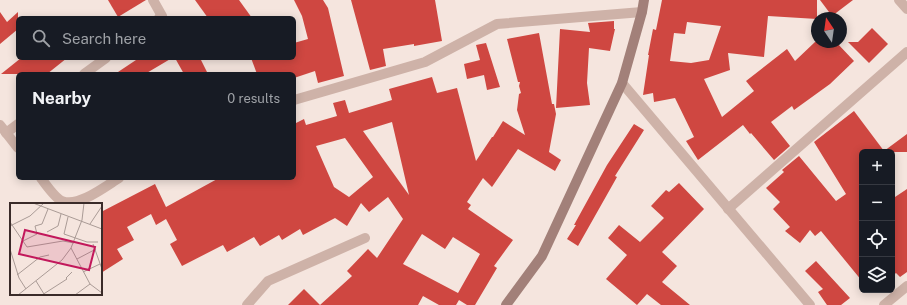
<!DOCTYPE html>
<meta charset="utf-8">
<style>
:root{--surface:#171b24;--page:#242831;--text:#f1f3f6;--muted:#9ea1a6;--line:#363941}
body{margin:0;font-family:"Public Sans",sans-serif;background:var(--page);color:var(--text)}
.controls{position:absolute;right:12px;bottom:12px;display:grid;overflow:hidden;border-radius:6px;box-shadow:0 2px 10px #0003}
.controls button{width:36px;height:36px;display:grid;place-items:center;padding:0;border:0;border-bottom:1px solid var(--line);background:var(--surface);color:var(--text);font:20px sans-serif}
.compass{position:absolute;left:811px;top:12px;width:36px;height:36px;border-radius:50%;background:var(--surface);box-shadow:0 2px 10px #0003;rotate:347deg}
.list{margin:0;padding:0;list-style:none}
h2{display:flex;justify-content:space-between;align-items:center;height:52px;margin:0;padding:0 16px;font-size:17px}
h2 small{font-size:13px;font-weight:400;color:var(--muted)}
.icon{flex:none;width:22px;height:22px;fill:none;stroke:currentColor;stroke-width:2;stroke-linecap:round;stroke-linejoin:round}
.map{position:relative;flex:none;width:907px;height:305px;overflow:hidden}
.search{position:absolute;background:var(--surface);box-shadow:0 2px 10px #0003;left:16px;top:16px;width:280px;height:44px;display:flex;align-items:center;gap:10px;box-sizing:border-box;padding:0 14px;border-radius:6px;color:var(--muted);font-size:15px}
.panel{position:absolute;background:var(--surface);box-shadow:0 2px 10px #0003;left:16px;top:72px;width:280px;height:108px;border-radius:6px}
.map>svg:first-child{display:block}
.building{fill:#cf4741;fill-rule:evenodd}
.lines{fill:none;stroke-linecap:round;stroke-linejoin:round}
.street{stroke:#ceb2a8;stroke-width:10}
.secondary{stroke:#a28079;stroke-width:10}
.inset-road{fill:none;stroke:#aa9b96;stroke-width:1}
.view{fill:#c2185b;fill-opacity:0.15;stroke:#c2185b;stroke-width:2}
.inset-edge{fill:none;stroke:#3a2b29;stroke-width:2}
</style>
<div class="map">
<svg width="907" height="305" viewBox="0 0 907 305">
<rect width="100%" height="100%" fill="#f5e5de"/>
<g class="building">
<path d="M 108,0 L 146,0 L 118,17 Z"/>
<path d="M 195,0 L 239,0 L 252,18 L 208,18 Z"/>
<path d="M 294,0 L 323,0 L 328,8 L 344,76 L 318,83 L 315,71 L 294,78 L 294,74 L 257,74 L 251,58 L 294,58 L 294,43 L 308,39 L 302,16 Z"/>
<path d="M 351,0 L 435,0 L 442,41 L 414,46 L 414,44 L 383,49 L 386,66 L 370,70 Z"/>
<path d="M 662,0 L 817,0 L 817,19 L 768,16 L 764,57 L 728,53 L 730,70 L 704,79 L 722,117 L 754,91 L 746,81 L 787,49 L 795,61 L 815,42 L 836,42 L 854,61 L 830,84 L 794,110 L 792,106 L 771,122 L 790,146 L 774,160 L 751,133 L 750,134 L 743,125 L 698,160 L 686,141 L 694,137 L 675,98 L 654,102 L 653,93 L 643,95 L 649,55 L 648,55 L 653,29 L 656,30 ZM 687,22 L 721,26 L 709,60 L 691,63 L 670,61 L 674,33 L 685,34 Z"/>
<path d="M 820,0 L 853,0 L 832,16 Z"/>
<path d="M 0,12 L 7,22 L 18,12 L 18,29 L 0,44 Z"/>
<path d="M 614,21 L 614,29 L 615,29 L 610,51 L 589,48 L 587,83 L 590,105 L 556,108 L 560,29 L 590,32 L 588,23 Z"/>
<path d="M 872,28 L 888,44 L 869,63 L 848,42 L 858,42 Z"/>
<path d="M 539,33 L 552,104 L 554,104 L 556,114 L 549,152 L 561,160 L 555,171 L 518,149 L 492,187 L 483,178 L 467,202 L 471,205 L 468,209 L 513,240 L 494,266 L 497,268 L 475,305 L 467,305 L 459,300 L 456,305 L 439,305 L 423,296 L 418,305 L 288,305 L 304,289 L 320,305 L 352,276 L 347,271 L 368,249 L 377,258 L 403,219 L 388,197 L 369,212 L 361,203 L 347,226 L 335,218 L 303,235 L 300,229 L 282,240 L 279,235 L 260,246 L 254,237 L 227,252 L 223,245 L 182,266 L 170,244 L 177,240 L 166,219 L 156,225 L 151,214 L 127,227 L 134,240 L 117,249 L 123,259 L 101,273 L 101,212 L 155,184 L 166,207 L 219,178 L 294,178 L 294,124 L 304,119 L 306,125 L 337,116 L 333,103 L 345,100 L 349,113 L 392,100 L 389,89 L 432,77 L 437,93 L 457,88 L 476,161 L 492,137 L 493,137 L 503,121 L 525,135 L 517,110 L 519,94 L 521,93 L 519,86 L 520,82 L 518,82 L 507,39 ZM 392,122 L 409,195 L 363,131 ZM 345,138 L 373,177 L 349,197 L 334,187 L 316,146 ZM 422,234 L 445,249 L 453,237 L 480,254 L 458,293 L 403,264 Z"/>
<path d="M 486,43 L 500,87 L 487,90 L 484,75 L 467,79 L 464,64 L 480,60 L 476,45 Z"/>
<path d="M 21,58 L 67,58 L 47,74 L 1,74 Z"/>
<path d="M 139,58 L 172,58 L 145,74 L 115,74 Z"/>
<path d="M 175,58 L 200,58 L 208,74 L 184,74 Z"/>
<path d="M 854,111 L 884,151 L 907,134 L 907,152 L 862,152 L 862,281 L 821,231 L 815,236 L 810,230 L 800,243 L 785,231 L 790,227 L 773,209 L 780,202 L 766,188 L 784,172 L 782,170 L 799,156 L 836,201 L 846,194 L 814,142 Z"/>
<path d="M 634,124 L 644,130 L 615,176 L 617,177 L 578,246 L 567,239 L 576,225 L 574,225 L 607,165 Z"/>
<path d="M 679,183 L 704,209 L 662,252 L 677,266 L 662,282 L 690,305 L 661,305 L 647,294 L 637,305 L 606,279 L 627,255 L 608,238 L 619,225 L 640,242 L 664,218 L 651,206 L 666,190 L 669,192 Z"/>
<path d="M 907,189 L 907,272 L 900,277 L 896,273 L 892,276 L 892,199 Z"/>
<path d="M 816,261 L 850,298 L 841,305 L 827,305 L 818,292 L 823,289 L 805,271 Z"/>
</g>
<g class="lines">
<g class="street">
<path d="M 153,0 L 162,16 L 159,18"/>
<path d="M 899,0 L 907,9"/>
<path d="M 84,74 L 106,58"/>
<path d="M 622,83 L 810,305"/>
<path d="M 294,100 L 425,62 L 497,24 L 642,12"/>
<path d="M 0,125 L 18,148"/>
<path d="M 6,133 L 18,124"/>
<path d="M 41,178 C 46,185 55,198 62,201 C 78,208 106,186 119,178"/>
<path d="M 728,209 L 907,52"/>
<path d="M 247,305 L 268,281 L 365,238"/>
<path d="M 884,305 L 907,286"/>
</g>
<path class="secondary" d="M 506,305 L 542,256 L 622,83 L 642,12 L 644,0"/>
</g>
<g transform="translate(10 203)">
<rect width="92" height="92" fill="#f5e5de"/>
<path class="inset-road" d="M 23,0 L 92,26M 58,14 L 54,31 L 77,39 L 88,39M 0,19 L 17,44 L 53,38 L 64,40M 80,21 L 92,3M 0,23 L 20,13 L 34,0M 37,29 L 48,23 L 51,11M 13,38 L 27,31 L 25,23 L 32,21 L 38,6M 83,41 L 92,66M 61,45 L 80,81 L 92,90M 0,46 L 9,75 L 16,86M 67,56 L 86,46M 73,69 L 90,61M 7,72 L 30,54 L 39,52M 26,78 L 34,91M 8,92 L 52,57 L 61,45 L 72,17 L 74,0M 32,92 L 57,76 L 56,75 L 62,69M 65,92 L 80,81"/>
<path class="view" d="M 15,27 L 85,44 L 79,67 L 9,51 Z"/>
<rect width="92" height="92" class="inset-edge"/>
</g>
</svg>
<div class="controls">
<button>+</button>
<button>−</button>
<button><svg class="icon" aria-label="locate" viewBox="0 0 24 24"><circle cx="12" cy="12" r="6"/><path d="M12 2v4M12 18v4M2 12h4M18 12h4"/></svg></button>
<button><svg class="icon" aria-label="layers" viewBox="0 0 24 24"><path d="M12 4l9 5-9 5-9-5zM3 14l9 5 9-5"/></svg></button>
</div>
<svg class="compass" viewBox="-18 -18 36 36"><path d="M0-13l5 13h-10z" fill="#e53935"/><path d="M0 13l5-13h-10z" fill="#9ea1a6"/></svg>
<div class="search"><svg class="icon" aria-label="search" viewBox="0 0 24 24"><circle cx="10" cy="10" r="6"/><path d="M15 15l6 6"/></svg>Search here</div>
<section class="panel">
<h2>Nearby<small>0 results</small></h2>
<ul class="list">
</ul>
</section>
</div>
